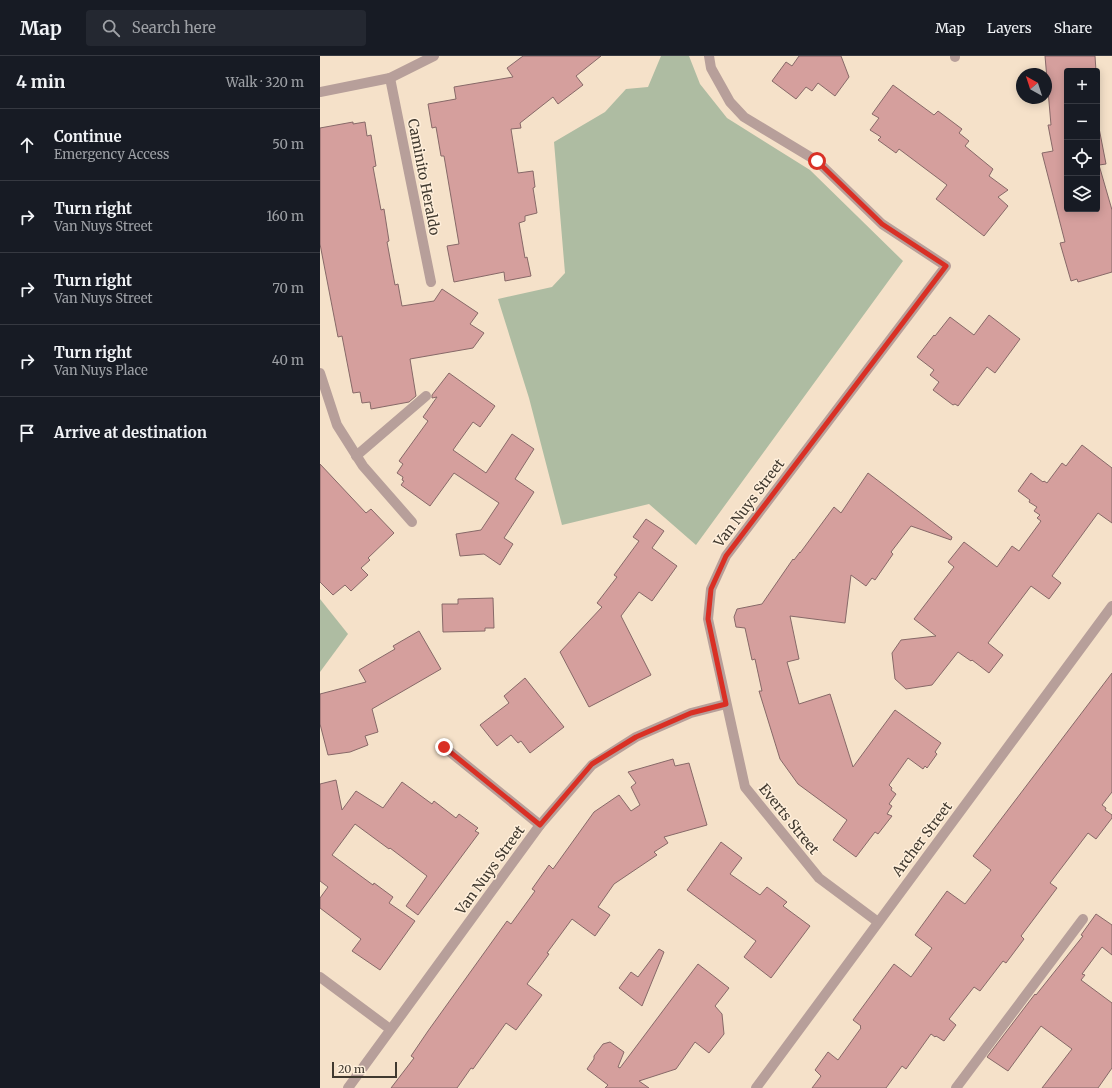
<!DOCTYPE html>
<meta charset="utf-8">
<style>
:root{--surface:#171b24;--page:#242831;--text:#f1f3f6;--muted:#9ea1a6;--line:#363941}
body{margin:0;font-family:Merriweather,serif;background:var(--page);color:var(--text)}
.controls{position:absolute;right:12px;top:12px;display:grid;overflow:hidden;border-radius:4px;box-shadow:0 2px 10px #0003}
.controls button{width:36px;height:36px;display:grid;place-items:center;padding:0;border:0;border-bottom:1px solid var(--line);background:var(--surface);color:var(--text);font:20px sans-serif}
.compass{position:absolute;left:696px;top:12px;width:36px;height:36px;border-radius:50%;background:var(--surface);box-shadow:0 2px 10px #0003;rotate:321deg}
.scale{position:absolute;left:12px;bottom:10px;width:65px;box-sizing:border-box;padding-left:4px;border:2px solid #40392f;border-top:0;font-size:11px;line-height:14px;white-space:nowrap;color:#40392f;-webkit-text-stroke:3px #ffefdb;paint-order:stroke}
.stop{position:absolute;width:12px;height:12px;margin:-9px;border:3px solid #d93025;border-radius:50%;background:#fff}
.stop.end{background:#d93025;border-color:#fff;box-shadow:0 1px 4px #0008}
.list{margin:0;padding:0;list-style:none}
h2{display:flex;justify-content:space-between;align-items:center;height:52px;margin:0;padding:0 16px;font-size:17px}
h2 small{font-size:13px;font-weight:400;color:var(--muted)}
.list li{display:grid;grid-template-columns:26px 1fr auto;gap:12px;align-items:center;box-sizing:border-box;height:72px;padding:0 16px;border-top:1px solid var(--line)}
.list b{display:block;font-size:15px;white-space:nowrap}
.list p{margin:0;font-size:13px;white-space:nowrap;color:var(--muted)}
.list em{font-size:13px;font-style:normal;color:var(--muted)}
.icon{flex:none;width:22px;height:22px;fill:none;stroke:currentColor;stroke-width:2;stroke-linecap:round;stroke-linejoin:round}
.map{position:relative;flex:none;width:792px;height:1032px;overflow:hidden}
header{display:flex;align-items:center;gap:24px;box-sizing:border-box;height:56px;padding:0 20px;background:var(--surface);border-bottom:1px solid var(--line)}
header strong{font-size:19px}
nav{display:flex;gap:22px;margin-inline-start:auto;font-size:14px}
.search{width:280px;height:36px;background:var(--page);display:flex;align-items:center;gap:10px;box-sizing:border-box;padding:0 14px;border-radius:4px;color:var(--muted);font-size:15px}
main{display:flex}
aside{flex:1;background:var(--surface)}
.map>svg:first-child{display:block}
.green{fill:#aebca2}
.building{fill:#d59f9d;stroke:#876968}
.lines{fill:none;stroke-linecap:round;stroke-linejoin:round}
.lane{stroke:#b79f9a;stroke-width:10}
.street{stroke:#b79f9a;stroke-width:10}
.route{stroke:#d93025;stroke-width:5}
.labels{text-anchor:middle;stroke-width:3;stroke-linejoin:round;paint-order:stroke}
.street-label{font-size:14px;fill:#40392f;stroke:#ffefdb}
</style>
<header>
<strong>Map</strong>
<div class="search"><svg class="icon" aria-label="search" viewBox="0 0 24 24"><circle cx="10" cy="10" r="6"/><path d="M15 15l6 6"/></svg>Search here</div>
<nav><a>Map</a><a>Layers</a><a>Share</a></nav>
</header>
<main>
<aside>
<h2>4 min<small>Walk · 320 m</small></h2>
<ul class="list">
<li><svg class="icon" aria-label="ahead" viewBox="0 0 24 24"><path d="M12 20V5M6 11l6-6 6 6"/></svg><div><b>Continue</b><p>Emergency Access</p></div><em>50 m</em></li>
<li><svg class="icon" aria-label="right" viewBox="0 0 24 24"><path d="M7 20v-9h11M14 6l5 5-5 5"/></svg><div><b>Turn right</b><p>Van Nuys Street</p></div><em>160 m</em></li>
<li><svg class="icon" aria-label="right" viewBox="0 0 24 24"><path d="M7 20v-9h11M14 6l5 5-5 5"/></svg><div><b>Turn right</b><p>Van Nuys Street</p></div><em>70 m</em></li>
<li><svg class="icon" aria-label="right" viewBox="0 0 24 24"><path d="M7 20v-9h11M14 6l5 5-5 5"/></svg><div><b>Turn right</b><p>Van Nuys Place</p></div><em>40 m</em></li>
<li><svg class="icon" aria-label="arrive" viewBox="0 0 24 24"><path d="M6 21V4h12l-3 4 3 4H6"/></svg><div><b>Arrive at destination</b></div></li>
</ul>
</aside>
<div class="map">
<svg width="792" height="1032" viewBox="0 0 792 1032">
<rect width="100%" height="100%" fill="#f5e1c9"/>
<g class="green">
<path d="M 341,0 L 369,0 L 380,28 L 407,62 L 490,114 L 583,205 L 376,489 L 329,448 L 242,469 L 209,342 L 178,243 L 232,231 L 245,217 L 234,86 L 285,56 L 306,33 L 328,31 Z"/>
<path d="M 0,543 L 28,578 L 0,616 Z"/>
</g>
<g class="building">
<path d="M 203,0 L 281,0 L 256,20 L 263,29 L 238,48 L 233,41 L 200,67 L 201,72 L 191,73 L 198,117 L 213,115 L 215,131 L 213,132 L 217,157 L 205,160 L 205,165 L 199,167 L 205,202 L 207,201 L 211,220 L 185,225 L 184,216 L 134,226 L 127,190 L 139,188 L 124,100 L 121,100 L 116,71 L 112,72 L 108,48 L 136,43 L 134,31 L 193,21 L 187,12 Z"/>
<path d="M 479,0 L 521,0 L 529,21 L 515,40 L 498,27 L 492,35 L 486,31 L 476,43 L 452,25 L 466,6 L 472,10 Z"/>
<path d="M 725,0 L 775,0 L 776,15 L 747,15 L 747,153 L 777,153 L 777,72 L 779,72 L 786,108 L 779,109 L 792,154 L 792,216 L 758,226 L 757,223 L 751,225 L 740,187 L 745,186 L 722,97 L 733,95 L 728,69 L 731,69 Z"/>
<path d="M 573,29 L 614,59 L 618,55 L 642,73 L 639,77 L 649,85 L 645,90 L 673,113 L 669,120 L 688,134 L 678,141 L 688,150 L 664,180 L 616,143 L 627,129 L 579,93 L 576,97 L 558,84 L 561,81 L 550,74 L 559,62 L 552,58 Z"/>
<path d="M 33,66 L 33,68 L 45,66 L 47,80 L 51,79 L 56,110 L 53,111 L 61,154 L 64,153 L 69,185 L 67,186 L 75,229 L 78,228 L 82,250 L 114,245 L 122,233 L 158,257 L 150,268 L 164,277 L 153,292 L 90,303 L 96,340 L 89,346 L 51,353 L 50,346 L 42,347 L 40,336 L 33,337 L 22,280 L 18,281 L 0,188 L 0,72 Z"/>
<path d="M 669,259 L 700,283 L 675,317 L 667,311 L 638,350 L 635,348 L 633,349 L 613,334 L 619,326 L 610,319 L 614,314 L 597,301 L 614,279 L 615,280 L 630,261 L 654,279 Z"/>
<path d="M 129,317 L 175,350 L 160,371 L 153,366 L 133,394 L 166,417 L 192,378 L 214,393 L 195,423 L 214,436 L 184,482 L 193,488 L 180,509 L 164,498 L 140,500 L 136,478 L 161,474 L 179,447 L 134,417 L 110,450 L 81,429 L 84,425 L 82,424 L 83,421 L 77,417 L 83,408 L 79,405 L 108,365 L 103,361 L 117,341 L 112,342 L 112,339 Z"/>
<path d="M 762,389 L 792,412 L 792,467 L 778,457 L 732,520 L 741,527 L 729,543 L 711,530 L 668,587 L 683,599 L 669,617 L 652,604 L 651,605 L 638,596 L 612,629 L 586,633 L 575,623 L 572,597 L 581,584 L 616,580 L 594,563 L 634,511 L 628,506 L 644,486 L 677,511 L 692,490 L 699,495 L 721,465 L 717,462 L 720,459 L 714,455 L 717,451 L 709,446 L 710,444 L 698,435 L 711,417 L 723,426 L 724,425 L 727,427 L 742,407 L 746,410 Z"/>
<path d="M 0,408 L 46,457 L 51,453 L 74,477 L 48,502 L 50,504 L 41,512 L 48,519 L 31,535 L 25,529 L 13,539 L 0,526 Z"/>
<path d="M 548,417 L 632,481 L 631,484 L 591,470 L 571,496 L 573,498 L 555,524 L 552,522 L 546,530 L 531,519 L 525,567 L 470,560 L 479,603 L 467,606 L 479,648 L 510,638 L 533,711 L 575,654 L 621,687 L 615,696 L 617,698 L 607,712 L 605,710 L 603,713 L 588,702 L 569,729 L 572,732 L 571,734 L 576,738 L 569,748 L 572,750 L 567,758 L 572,760 L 558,778 L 555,776 L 536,801 L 513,784 L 527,764 L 478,728 L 460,703 L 439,635 L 442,635 L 435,603 L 432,604 L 425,572 L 416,571 L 414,561 L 417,553 L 442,548 L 473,503 L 474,504 L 480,496 L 480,497 L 514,451 L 521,457 Z"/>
<path d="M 326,463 L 344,475 L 332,492 L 357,510 L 332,545 L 319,536 L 301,560 L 331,619 L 269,651 L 240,596 L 282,551 L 277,547 L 297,521 L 294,519 L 319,485 L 313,481 Z"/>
<path d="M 173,542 L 174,572 L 165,572 L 165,575 L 123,576 L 122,548 L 138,548 L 138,543 Z"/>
<path d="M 99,575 L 121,613 L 52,653 L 58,676 L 45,680 L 48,689 L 30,696 L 8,699 L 0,668 L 0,638 L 46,626 L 39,614 L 75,593 L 73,590 Z"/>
<path d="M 792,617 L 792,736 L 782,749 L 786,752 L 785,754 L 792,759 L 792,762 L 776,783 L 768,777 L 730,827 L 737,832 L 701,880 L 704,883 L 686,907 L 683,905 L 660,935 L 654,931 L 629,963 L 636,969 L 624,985 L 616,980 L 615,981 L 611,978 L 586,1013 L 582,1010 L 566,1032 L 492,1032 L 501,1020 L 495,1014 L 508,996 L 518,1004 L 541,972 L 540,971 L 541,970 L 533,964 L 574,908 L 591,921 L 612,892 L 595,879 L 627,835 L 645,848 L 671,814 L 653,800 Z"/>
<path d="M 205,622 L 244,671 L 210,697 L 201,685 L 198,687 L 191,679 L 177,690 L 160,669 L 189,647 L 184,640 Z"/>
<path d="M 353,703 L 355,710 L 369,707 L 387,769 L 344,781 L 348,787 L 334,796 L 337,799 L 294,828 L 278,851 L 290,859 L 275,880 L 252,863 L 227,897 L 229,898 L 207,928 L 222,939 L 196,974 L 186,967 L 153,1013 L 151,1012 L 137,1032 L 71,1032 L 94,1002 L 91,1000 L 108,975 L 187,865 L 191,868 L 215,835 L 212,833 L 229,809 L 233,813 L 274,756 L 299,739 L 311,755 L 320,749 L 311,731 L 316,727 L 308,716 Z"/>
<path d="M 16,724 L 22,754 L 36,735 L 63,752 L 82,726 L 112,748 L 114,745 L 136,762 L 139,758 L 158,772 L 155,775 L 159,777 L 98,859 L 86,850 L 107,820 L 70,792 L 69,793 L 35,768 L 12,799 L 53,829 L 54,827 L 73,841 L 69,847 L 95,865 L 60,914 L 32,895 L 41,883 L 0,852 L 0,842 L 8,831 L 0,825 L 0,728 Z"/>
<path d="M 401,786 L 422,802 L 410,818 L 440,839 L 447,831 L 467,846 L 463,850 L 490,870 L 451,922 L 424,901 L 436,885 L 367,834 Z"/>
<path d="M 776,858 L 792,869 L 792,899 L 782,891 L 762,918 L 765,919 L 761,924 L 792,947 L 792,1012 L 778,1032 L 722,1032 L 752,993 L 721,970 L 688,1015 L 667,1001 L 715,938 L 716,939 L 763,880 L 761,879 Z"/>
<path d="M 339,893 L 344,896 L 322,950 L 299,932 L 311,916 L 318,921 Z"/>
<path d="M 378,908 L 409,932 L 395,950 L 402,958 L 404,978 L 389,997 L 375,986 L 356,1013 L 319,1025 L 329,1032 L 285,1032 L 288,1029 L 267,1013 L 274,1003 L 274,1000 L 283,988 L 290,986 L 304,996 L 298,1011 L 300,1012 Z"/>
</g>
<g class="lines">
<g class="lane">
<path d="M 36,400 L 106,340"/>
<path d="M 636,1032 L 763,863"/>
</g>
<g class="street">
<path d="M 389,0 L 391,12 L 410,46 L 424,61 L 497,105 L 562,168 L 626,210 L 406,500 L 391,533 L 388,563 L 425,731 L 499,822 L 558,866"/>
<path d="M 635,1 L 635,0"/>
<path d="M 70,22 L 111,226"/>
<path d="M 0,36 L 70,22 L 114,0"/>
<path d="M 0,317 L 17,369 L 43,410 L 92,466"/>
<path d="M 124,691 L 220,769"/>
<path d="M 0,921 L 70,973"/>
<path d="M 28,1032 L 220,769 L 272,709 L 316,681 L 371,657 L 406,648"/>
<path d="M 436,1032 L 792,550"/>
</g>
</g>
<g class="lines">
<path class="route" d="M 124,691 L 220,769 L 272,708 L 316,681 L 371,657 L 406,648 L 388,563 L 391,533 L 406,500 L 626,210 L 562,168 L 497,105"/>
</g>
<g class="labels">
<g class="street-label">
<text transform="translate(104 121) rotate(79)" y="5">Caminito Heraldo</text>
<text transform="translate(429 447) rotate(-53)" y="5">Van Nuys Street</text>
<text transform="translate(469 763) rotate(51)" y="5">Everts Street</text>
<text transform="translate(602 783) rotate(-53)" y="5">Archer Street</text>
<text transform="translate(170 814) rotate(-54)" y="5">Van Nuys Street</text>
</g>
</g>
</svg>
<div class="controls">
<button>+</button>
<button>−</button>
<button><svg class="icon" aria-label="locate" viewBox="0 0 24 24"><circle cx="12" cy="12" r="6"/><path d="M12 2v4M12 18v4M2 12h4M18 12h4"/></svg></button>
<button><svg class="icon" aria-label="layers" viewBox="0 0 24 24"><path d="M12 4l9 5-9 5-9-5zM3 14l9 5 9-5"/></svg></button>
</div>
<svg class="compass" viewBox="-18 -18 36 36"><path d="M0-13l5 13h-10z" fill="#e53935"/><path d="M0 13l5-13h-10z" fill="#9ea1a6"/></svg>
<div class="scale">20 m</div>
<div class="stop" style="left:497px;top:105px"></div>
<div class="stop end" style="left:124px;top:691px"></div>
</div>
</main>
